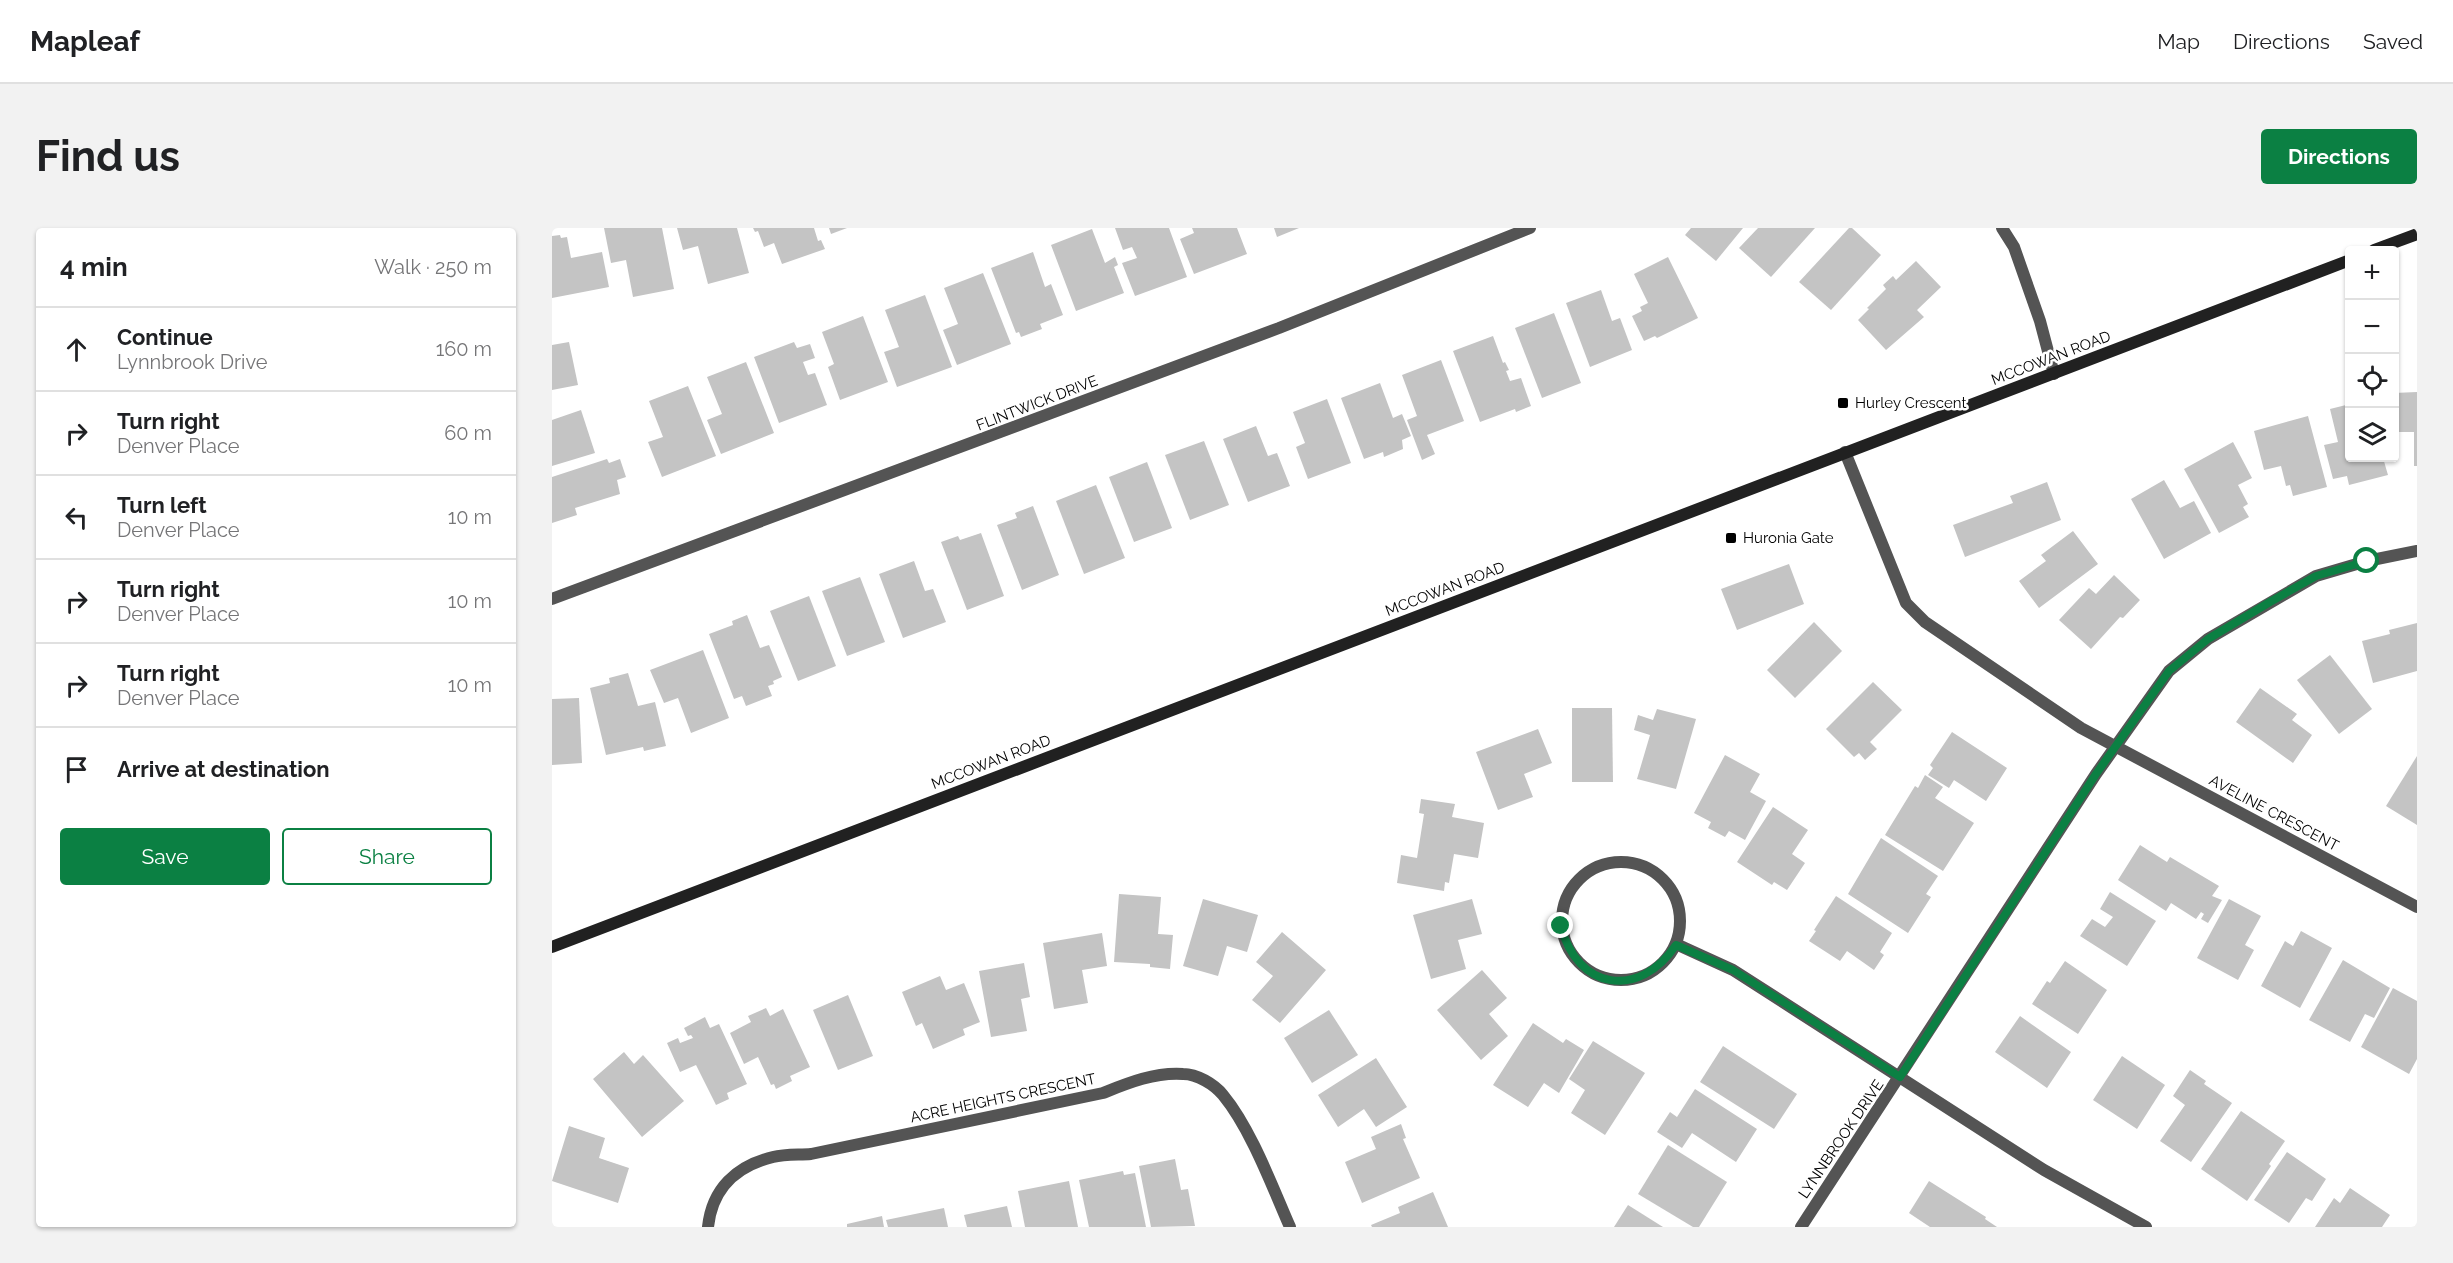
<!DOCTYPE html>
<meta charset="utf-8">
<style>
:root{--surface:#fff;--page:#f2f2f2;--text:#202124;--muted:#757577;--line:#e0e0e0;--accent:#0b8043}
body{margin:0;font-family:Raleway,sans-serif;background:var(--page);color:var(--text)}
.controls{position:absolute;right:18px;top:18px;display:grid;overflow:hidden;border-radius:6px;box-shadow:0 2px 4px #0004}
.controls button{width:54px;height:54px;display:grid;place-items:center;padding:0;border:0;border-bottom:2px solid var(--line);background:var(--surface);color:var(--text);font:30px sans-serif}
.stop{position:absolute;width:18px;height:18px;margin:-14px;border:4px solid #0b8043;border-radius:50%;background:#fff}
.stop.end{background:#0b8043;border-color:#fff;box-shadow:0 2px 6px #0008}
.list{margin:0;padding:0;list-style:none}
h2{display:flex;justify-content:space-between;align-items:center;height:78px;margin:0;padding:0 24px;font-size:26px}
h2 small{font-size:20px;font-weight:400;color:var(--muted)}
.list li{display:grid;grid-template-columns:39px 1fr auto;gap:18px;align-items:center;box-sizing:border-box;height:84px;padding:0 24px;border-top:2px solid var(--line)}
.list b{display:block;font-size:22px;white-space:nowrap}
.list p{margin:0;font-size:20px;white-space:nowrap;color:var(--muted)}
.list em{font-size:20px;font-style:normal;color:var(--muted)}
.actions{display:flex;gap:12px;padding:18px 24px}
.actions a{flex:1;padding:14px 0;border:2px solid var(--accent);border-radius:6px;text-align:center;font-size:21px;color:var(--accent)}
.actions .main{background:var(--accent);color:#fff}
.icon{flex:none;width:33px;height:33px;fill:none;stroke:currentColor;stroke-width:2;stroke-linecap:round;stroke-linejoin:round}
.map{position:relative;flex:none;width:1865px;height:999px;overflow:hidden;border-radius:6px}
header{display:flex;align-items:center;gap:36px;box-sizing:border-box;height:84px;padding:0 30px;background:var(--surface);border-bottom:2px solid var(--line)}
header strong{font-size:28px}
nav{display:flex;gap:33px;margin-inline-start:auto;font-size:21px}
.intro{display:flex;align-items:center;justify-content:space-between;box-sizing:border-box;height:144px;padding:0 36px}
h1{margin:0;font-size:42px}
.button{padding:15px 27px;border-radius:6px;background:var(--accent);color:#fff;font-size:21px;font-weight:700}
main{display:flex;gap:36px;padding:0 36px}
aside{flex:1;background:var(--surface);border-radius:6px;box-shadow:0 2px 4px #0004}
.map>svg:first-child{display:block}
.building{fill:#c4c4c4}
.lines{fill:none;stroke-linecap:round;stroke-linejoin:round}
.minor{stroke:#545454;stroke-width:12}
.secondary{stroke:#212121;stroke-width:12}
.route{stroke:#0b8043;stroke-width:8}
.poi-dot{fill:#000;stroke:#fff;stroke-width:2}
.labels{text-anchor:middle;stroke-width:5;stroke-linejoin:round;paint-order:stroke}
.street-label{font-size:15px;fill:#000;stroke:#fff}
.poi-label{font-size:15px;fill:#000;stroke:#fff;text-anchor:start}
</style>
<header>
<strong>Mapleaf</strong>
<nav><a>Map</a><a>Directions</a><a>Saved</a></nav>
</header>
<div class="intro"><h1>Find us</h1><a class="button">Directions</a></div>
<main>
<aside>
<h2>4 min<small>Walk · 250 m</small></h2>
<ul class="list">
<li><svg class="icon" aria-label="ahead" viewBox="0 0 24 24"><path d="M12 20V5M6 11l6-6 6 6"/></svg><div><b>Continue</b><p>Lynnbrook Drive</p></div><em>160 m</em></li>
<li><svg class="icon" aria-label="right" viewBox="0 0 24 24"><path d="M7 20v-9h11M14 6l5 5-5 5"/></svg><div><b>Turn right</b><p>Denver Place</p></div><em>60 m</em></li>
<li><svg class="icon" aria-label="left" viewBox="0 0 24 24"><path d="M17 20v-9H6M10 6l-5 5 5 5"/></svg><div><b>Turn left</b><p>Denver Place</p></div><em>10 m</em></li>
<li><svg class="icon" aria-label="right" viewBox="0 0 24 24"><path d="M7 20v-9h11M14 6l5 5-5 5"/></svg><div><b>Turn right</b><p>Denver Place</p></div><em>10 m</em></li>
<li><svg class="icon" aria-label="right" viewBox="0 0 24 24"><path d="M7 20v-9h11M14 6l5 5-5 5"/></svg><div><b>Turn right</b><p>Denver Place</p></div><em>10 m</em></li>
<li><svg class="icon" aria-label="arrive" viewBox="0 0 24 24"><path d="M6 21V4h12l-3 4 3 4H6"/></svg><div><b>Arrive at destination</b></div></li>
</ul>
<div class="actions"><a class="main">Save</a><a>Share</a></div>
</aside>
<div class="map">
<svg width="1865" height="999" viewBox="0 0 1865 999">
<rect width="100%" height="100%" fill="#fff"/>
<g class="building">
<path d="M 52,0 L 110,0 L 122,61 L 81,69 L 74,32 L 59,35 Z"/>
<path d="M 125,0 L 185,0 L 197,45 L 156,56 L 146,18 L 131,22 Z"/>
<path d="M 201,0 L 262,0 L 266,13 L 269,12 L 273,21 L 230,36 L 222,15 L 212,19 L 206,3 L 203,4 Z"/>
<path d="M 277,0 L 295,0 L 279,6 Z"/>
<path d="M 563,0 L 617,0 L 635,49 L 583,68 L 570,35 L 585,30 L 580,19 L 571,22 Z"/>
<path d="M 640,0 L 685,0 L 695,26 L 642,46 L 628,11 L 642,5 Z"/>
<path d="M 722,0 L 747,0 L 725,9 Z"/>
<path d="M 1139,0 L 1191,0 L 1164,33 L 1133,7 Z"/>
<path d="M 1206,0 L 1263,0 L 1219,49 L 1187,20 Z"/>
<path d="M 1297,0 L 1300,0 L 1329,27 L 1279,82 L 1247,54 Z"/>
<path d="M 540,1 L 553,35 L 563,29 L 566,37 L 562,39 L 572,65 L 524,83 L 499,17 Z"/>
<path d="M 8,7 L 9,10 L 15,9 L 19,30 L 50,24 L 57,59 L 0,70 L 0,8 Z"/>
<path d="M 481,24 L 493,59 L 499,56 L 511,87 L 488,96 L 490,101 L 469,109 L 467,104 L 464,105 L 439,40 Z"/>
<path d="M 1116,29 L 1146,90 L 1105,110 L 1103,108 L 1092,113 L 1080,88 L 1090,83 L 1088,79 L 1096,75 L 1082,46 Z"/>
<path d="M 1364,33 L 1389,59 L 1365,82 L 1372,89 L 1334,122 L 1306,92 L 1317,81 L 1315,80 L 1334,61 L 1331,57 L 1341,48 L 1344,52 Z"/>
<path d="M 431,45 L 459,116 L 405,137 L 391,102 L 406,96 L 392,60 Z"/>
<path d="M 1049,62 L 1060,93 L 1068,90 L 1080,122 L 1038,139 L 1014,75 Z"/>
<path d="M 373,67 L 400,139 L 345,159 L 332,124 L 347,119 L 333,82 Z"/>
<path d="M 1002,85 L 1029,155 L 990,170 L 963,100 Z"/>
<path d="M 311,88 L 336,154 L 288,172 L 276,139 L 282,136 L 270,104 Z"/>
<path d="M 941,108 L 951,135 L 953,134 L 957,142 L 954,143 L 958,153 L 969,150 L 979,178 L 964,184 L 963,181 L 928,194 L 901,123 Z"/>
<path d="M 17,114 L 26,157 L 0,162 L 0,117 Z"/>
<path d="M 242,114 L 245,120 L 258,116 L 263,130 L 251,134 L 256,147 L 263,145 L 275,177 L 227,195 L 202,129 Z"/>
<path d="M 889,132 L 912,193 L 875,207 L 883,226 L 870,232 L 855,192 L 865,188 L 850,147 Z"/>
<path d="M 194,134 L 222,205 L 169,226 L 155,192 L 170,186 L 155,149 Z"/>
<path d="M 828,155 L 841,190 L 850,186 L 859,208 L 850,212 L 851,221 L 832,229 L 831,224 L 812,231 L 789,170 Z"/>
<path d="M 136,158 L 164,228 L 110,249 L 96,214 L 111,209 L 97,173 Z"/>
<path d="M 1865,164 L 1865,238 L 1862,238 L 1862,204 L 1842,204 L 1842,165 Z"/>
<path d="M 775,171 L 799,235 L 756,251 L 744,219 L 753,215 L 741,184 Z"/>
<path d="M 1798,176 L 1798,230 L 1831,230 L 1836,247 L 1797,257 L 1795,248 L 1781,251 L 1772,217 L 1786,214 L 1778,181 Z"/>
<path d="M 29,182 L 43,225 L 0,238 L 0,192 Z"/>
<path d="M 1756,188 L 1775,259 L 1741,268 L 1738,257 L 1734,258 L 1729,238 L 1712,242 L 1702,203 Z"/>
<path d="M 704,198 L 716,228 L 725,225 L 738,258 L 696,274 L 671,211 Z"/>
<path d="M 652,213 L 677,277 L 638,292 L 613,227 Z"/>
<path d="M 1681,214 L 1700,250 L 1686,257 L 1696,276 L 1691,279 L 1697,289 L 1667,305 L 1632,241 Z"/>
<path d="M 55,231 L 57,235 L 68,231 L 74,249 L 65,252 L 68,266 L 23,280 L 25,287 L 0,295 L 0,249 Z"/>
<path d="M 595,234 L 620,300 L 582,314 L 557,249 Z"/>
<path d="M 1612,252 L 1628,280 L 1642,273 L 1659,305 L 1612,331 L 1579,271 Z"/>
<path d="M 1495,254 L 1509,292 L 1413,329 L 1401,297 L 1461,275 L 1458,268 Z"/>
<path d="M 544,257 L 573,330 L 532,346 L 504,273 Z"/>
<path d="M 481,278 L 507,347 L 470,362 L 445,297 L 465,290 L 463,285 Z"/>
<path d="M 1521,303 L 1546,336 L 1487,380 L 1467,353 L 1494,333 L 1489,327 Z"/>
<path d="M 429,305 L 452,368 L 415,382 L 389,314 L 406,308 L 408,312 Z"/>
<path d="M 362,333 L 373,363 L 381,361 L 394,394 L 351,410 L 327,346 Z"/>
<path d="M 1237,336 L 1252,376 L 1185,402 L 1169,361 Z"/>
<path d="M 1562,347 L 1588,372 L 1571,390 L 1568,389 L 1539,421 L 1507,392 L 1537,360 L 1544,366 Z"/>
<path d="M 308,349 L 333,414 L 295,428 L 270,363 Z"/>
<path d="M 257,368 L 284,438 L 246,453 L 218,383 Z"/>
<path d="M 195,387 L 208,420 L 217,417 L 230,449 L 221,453 L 222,456 L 216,458 L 220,468 L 194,478 L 190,468 L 182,471 L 157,406 L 181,397 L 180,393 Z"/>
<path d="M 1262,394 L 1290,423 L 1243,470 L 1215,442 Z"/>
<path d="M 1865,395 L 1865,443 L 1821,455 L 1810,413 L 1838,406 L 1837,402 Z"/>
<path d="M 151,422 L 177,490 L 139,505 L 126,470 L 112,475 L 98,442 Z"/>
<path d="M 1778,427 L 1820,481 L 1787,506 L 1745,452 Z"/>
<path d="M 76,445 L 86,478 L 103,474 L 114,518 L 92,523 L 91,519 L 54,527 L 38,460 L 58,455 L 57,450 Z"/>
<path d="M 1321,454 L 1350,482 L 1318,514 L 1325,521 L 1313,532 L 1307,525 L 1302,529 L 1274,501 Z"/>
<path d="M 1708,460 L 1745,486 L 1740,492 L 1760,507 L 1741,535 L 1684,494 Z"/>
<path d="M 27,470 L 30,535 L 0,537 L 0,471 Z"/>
<path d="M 1020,480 L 1060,480 L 1061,554 L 1020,554 Z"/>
<path d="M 1105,481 L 1144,491 L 1124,561 L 1085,551 L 1098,507 L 1082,502 L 1086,487 L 1101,492 Z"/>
<path d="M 986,501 L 1000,535 L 972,546 L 981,569 L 946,582 L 924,524 Z"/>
<path d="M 1400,504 L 1455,540 L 1434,573 L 1402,552 L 1397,560 L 1376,547 L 1381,540 L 1378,537 Z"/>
<path d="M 1173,527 L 1208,546 L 1198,564 L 1214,573 L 1193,612 L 1177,603 L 1173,609 L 1156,600 L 1159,594 L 1142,585 Z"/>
<path d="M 1865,528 L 1865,597 L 1834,578 Z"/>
<path d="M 1373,547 L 1391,559 L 1383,570 L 1422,595 L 1391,643 L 1333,607 L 1363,558 L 1366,560 Z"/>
<path d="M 869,571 L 903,576 L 900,589 L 932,595 L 926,630 L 902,626 L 897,655 L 893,654 L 892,663 L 845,655 L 849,627 L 865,630 L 872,586 L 867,585 Z"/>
<path d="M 1221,579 L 1256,602 L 1240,626 L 1253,635 L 1235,662 L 1222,654 L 1220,657 L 1185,634 Z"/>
<path d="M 1329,610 L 1386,648 L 1374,666 L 1379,669 L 1356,705 L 1296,666 Z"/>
<path d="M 1588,617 L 1615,634 L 1618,629 L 1667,658 L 1660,668 L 1670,672 L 1656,695 L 1649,691 L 1652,686 L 1649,684 L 1644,691 L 1619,675 L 1614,683 L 1566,652 Z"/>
<path d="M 1558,664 L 1604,693 L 1575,738 L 1528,708 L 1540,691 L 1553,699 L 1561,689 L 1548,681 Z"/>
<path d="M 567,666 L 609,669 L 606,706 L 621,707 L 618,741 L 598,739 L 598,736 L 562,734 Z"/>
<path d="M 1284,668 L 1340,705 L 1328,724 L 1332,727 L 1322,742 L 1295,723 L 1288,733 L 1257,713 L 1264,703 L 1262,702 Z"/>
<path d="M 651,671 L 706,687 L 695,724 L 675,718 L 666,748 L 631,738 Z"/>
<path d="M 920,671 L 930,706 L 906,712 L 914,741 L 879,751 L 861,687 Z"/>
<path d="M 1677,671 L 1709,688 L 1693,717 L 1702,722 L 1686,752 L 1645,730 Z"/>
<path d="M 1749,703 L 1780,720 L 1748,780 L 1709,758 L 1733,713 L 1741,718 Z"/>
<path d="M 730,704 L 774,742 L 728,795 L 700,772 L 721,748 L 704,734 Z"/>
<path d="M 550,705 L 555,738 L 530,742 L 536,775 L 502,781 L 491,715 Z"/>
<path d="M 1791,732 L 1838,760 L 1822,790 L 1813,786 L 1798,814 L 1757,792 Z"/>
<path d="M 1513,733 L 1555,762 L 1526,806 L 1480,776 L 1495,753 L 1498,755 Z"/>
<path d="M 472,735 L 478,769 L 469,771 L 475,803 L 439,809 L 427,743 Z"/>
<path d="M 930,742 L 955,770 L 937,786 L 956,808 L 929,832 L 885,782 Z"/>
<path d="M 388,748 L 394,762 L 412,755 L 428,794 L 411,801 L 413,807 L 381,821 L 370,795 L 364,798 L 350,764 Z"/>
<path d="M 1841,760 L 1865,773 L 1865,831 L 1857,846 L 1809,819 Z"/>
<path d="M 296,767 L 321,828 L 286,842 L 261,782 Z"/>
<path d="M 214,780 L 218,788 L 231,781 L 258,839 L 238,848 L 240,853 L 224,861 L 222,856 L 219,857 L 206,829 L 192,836 L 178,805 L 199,794 L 196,788 Z"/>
<path d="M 777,782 L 806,827 L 760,855 L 732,810 Z"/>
<path d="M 1468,788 L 1519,824 L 1495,860 L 1443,824 Z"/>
<path d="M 153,789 L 158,800 L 167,796 L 195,856 L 175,865 L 177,871 L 164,877 L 144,837 L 128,844 L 115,815 L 126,810 L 128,815 L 141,810 L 139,807 L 136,808 L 132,800 Z"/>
<path d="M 981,795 L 1011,815 L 1014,811 L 1032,822 L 1007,865 L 992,855 L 976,879 L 941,857 Z"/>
<path d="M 1041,813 L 1093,845 L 1053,907 L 1019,885 L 1033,862 L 1017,851 Z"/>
<path d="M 1171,818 L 1245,866 L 1222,901 L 1148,854 Z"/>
<path d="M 72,824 L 82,836 L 91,827 L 132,873 L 90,909 L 41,851 Z"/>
<path d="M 1570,828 L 1613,857 L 1585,901 L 1541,872 Z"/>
<path d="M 824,830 L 855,879 L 824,899 L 812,881 L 786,899 L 766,867 Z"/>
<path d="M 1638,842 L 1654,853 L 1652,856 L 1680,875 L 1639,934 L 1608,913 L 1633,877 L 1621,868 Z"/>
<path d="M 1143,861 L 1205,901 L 1184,934 L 1140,905 L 1130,920 L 1105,904 L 1118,884 L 1125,889 Z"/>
<path d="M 1689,883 L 1733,913 L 1717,936 L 1719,938 L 1695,973 L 1649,941 Z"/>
<path d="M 849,896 L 854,910 L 851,911 L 868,950 L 810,975 L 793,934 L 824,921 L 819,909 Z"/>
<path d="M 17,898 L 53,910 L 47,930 L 77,940 L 66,975 L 0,953 Z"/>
<path d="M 1116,917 L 1175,954 L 1147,999 L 1141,999 L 1086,966 Z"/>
<path d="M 1735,924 L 1774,951 L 1760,973 L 1754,970 L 1737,995 L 1702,972 Z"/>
<path d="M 623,931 L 629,962 L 636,961 L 643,998 L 599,999 L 587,938 Z"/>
<path d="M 571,943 L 572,947 L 583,945 L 594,999 L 537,999 L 527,952 Z"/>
<path d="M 517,953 L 526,999 L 473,999 L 466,963 Z"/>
<path d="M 1377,953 L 1434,989 L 1433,991 L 1445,999 L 1378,999 L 1357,985 Z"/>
<path d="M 1798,960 L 1838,987 L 1830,999 L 1763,999 L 1782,970 L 1788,975 Z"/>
<path d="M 881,964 L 896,999 L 820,999 L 819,997 L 848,985 L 846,979 Z"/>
<path d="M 1076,977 L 1111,999 L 1062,999 Z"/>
<path d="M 455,978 L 460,999 L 415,999 L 412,987 Z"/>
<path d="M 392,980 L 396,999 L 336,999 L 334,992 Z"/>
<path d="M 330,988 L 332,999 L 295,999 L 295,996 Z"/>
</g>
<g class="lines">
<g class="minor">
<path d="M 1450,0 L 1462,19 L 1488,93 L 1502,146"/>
<path d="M 1293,224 L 1354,375 L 1373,394 L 1529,500 L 1865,679"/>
<path d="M 0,371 L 727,100 L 978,0"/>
<circle cx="1069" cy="693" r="59"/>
<path d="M 1124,716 L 1181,742 L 1492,942 L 1594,999"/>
<path d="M 156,999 C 160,961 184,938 221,929 C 233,926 247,927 259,926 L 551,865 C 576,855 603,844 631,846 C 645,846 662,856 671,867 C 699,901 720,958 738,999"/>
<path d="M 1249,999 L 1544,546 L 1617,443 L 1656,411 L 1764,348 L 1815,333 L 1865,323"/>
</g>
<g class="secondary">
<path d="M 1822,22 L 1865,6"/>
<path d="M 0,719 L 1798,32"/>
</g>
</g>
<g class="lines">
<path class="route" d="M 1009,698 C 1025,762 1087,772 1124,717 L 1181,742 L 1348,849 L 1544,546 L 1617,443 L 1656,411 L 1718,374 L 1764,348 L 1815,333"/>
</g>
<g class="poi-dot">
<rect x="1285" y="169" width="12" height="12" rx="3"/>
<rect x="1173" y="304" width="12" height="12" rx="3"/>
</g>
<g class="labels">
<g class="street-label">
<text transform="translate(1499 130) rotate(-21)" y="5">MCCOWAN ROAD</text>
<text transform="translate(485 175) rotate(-21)" y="5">FLINTWICK DRIVE</text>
<text transform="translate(893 361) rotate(-21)" y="5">MCCOWAN ROAD</text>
<text transform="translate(439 534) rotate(-21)" y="5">MCCOWAN ROAD</text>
<text transform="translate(1722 585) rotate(28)" y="5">AVELINE CRESCENT</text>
<text transform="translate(451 870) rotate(-12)" y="5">ACRE HEIGHTS CRESCENT</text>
<text transform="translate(1289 911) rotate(-56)" y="5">LYNNBROOK DRIVE</text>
</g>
<g class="poi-label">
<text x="1303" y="180">Hurley Crescent</text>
<text x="1191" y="315">Huronia Gate</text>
</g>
</g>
</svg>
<div class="controls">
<button>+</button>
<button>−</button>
<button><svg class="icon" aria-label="locate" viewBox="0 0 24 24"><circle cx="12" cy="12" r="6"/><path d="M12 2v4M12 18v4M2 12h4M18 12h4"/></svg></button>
<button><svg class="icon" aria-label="layers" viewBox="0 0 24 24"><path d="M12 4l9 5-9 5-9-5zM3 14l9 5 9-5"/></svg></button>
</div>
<div class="stop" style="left:1815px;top:333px"></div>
<div class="stop end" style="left:1009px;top:698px"></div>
</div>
</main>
